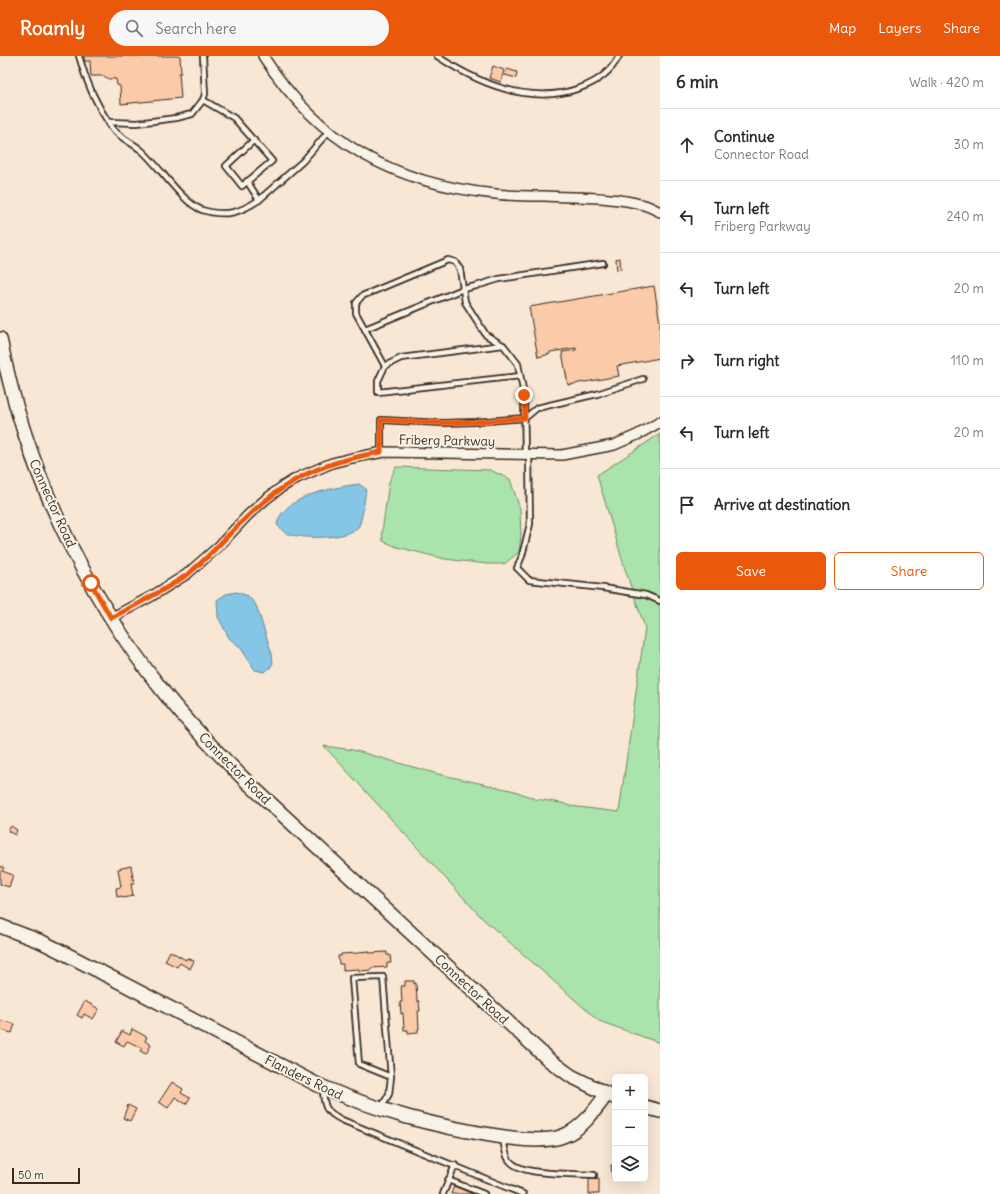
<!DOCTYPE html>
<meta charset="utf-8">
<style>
:root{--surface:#fff;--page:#f7f7f7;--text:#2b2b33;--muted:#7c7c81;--line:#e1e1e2;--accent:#ea580c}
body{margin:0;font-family:Delius,sans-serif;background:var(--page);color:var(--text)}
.controls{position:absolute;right:12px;bottom:12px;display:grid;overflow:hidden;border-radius:6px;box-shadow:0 4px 16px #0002}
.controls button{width:36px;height:36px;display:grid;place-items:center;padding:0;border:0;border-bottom:1px solid var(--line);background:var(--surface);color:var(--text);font:20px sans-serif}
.scale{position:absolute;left:12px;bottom:10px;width:68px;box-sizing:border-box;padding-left:4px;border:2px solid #3b2a1e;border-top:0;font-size:11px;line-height:14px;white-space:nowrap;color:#3b2a1e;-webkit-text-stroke:3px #f7f3e8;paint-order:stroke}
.stop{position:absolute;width:12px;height:12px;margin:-9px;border:3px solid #ea580c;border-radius:50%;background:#fff}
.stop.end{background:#ea580c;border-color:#fff;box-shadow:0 1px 4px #0008}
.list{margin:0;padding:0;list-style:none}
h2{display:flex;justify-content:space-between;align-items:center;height:52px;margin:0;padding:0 16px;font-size:17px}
h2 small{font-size:13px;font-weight:400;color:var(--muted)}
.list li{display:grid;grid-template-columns:26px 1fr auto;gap:12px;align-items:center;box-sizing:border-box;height:72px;padding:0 16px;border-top:1px solid var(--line)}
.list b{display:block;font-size:15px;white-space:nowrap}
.list p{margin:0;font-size:13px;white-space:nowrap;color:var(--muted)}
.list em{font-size:13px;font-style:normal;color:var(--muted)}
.actions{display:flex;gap:8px;padding:12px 16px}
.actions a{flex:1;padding:9px 0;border:1px solid var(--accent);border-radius:6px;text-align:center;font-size:14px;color:var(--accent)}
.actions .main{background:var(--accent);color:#fff}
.icon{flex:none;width:22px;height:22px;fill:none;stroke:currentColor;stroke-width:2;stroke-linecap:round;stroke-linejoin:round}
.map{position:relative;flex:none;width:660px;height:1138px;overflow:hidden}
header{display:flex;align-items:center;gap:24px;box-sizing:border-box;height:56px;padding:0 20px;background:var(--accent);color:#fff}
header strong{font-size:19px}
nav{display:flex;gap:22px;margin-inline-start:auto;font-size:14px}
.search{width:280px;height:36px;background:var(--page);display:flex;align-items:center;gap:10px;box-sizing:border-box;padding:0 14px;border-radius:22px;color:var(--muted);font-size:15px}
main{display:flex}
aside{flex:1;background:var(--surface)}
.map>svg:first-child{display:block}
.green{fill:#a8e4ab;stroke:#728764}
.water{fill:#85c5e5;stroke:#678795}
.building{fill:#facaa9;stroke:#3b2a1e}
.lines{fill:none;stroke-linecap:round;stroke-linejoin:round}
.lane-casing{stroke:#3b2a1e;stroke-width:8}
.street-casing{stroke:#3b2a1e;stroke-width:12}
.secondary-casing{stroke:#3b2a1e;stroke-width:16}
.lane{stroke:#f7f3e8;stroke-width:4.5}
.street{stroke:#f7f3e8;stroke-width:9}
.secondary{stroke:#f7f3e8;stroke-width:13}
.route{stroke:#ea580c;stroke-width:5}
.labels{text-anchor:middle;stroke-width:4;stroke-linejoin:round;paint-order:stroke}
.street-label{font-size:13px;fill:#3b2a1e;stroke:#f7f3e8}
</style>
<header>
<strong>Roamly</strong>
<div class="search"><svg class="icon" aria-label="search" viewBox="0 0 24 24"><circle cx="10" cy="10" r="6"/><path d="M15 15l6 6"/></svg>Search here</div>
<nav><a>Map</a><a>Layers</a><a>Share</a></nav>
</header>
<main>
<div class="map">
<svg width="660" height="1138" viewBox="0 0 660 1138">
<rect width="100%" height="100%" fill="#f8e7d5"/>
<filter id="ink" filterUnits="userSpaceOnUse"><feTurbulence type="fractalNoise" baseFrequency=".025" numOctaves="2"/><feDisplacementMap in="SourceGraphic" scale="8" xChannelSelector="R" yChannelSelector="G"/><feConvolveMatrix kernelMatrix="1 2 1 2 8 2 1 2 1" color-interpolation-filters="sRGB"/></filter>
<g filter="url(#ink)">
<g class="green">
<path d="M 660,378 L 660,987 L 599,965 L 483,863 L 324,690 L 353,694 L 438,718 L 515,735 L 535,743 L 562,747 L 570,750 L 619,756 L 645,572 L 625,513 L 597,419 Z"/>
<path d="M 396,411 L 490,414 L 510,423 L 520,453 L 521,479 L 519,496 L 504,508 L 487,508 L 445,503 L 397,491 L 383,485 L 382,476 L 389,426 Z"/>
</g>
<g class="water">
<path d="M 359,428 L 366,433 C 365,440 362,465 359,470 C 350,484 296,484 284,476 C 282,474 279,471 277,469 C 281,440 336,431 359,428 Z"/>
<path d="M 237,536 L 248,540 L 256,549 L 260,561 L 272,598 L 273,607 L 270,612 L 264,616 L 255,614 L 240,591 L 229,582 L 218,561 L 217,544 L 226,538 Z"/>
</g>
<g class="building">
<path d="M 84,0 L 180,0 L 181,17 L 179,17 L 181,42 L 121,48 L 120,30 L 117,29 L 116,23 L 109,23 L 104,20 L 91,20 L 90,5 L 84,5 Z"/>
<path d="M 493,10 L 504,14 L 501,26 L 489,22 Z"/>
<path d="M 507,13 L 517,16 L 516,22 L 505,19 Z"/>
<path d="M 620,202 L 621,213 L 617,214 L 616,203 Z"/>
<path d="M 654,230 L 660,267 L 660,302 L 617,310 L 619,320 L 568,329 L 562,296 L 576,294 L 576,292 L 550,296 L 550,298 L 538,301 L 529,251 Z"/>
<path d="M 11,770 L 17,774 L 15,779 L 8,775 Z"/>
<path d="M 0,810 L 4,812 L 2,815 L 13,819 L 9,831 L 0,828 Z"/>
<path d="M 131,810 L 134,828 L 131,828 L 133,840 L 123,842 L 122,840 L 117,841 L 116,832 L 121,831 L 118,813 Z"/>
<path d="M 170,895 L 186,904 L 187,902 L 194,905 L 190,913 L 180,907 L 177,911 L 165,905 Z"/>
<path d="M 369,895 L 369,897 L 387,896 L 387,899 L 390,899 L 391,907 L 387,907 L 387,911 L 371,912 L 371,914 L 359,915 L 359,913 L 343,914 L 343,908 L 339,908 L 338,900 L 341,900 L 341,898 L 359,897 L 359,896 Z"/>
<path d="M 405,925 L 414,925 L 414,928 L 416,927 L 417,945 L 419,945 L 420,955 L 418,955 L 419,973 L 418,973 L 418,976 L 408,977 L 408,974 L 404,974 L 403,957 L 401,958 L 400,946 L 402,946 L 401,930 L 405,930 Z"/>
<path d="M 85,945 L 99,953 L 93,963 L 84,958 L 82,962 L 77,959 Z"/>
<path d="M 0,964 L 15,968 L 12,977 L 1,974 Z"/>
<path d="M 132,973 L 147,981 L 145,985 L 151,989 L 146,998 L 140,995 L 142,992 L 127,985 L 124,990 L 116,986 L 122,975 L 130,979 Z"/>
<path d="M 172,1026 L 183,1033 L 181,1037 L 190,1042 L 186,1048 L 175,1041 L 168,1052 L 159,1046 Z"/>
<path d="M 128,1049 L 136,1053 L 130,1065 L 123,1062 Z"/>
<path d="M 611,1109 L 615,1109 L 615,1121 L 612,1122 Z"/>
<path d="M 599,1122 L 599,1138 L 589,1138 L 589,1123 Z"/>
<path d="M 454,1130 L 473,1138 L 451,1138 Z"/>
</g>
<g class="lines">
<defs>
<g id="lane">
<path d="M 79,0 C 86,26 97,50 112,72 C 120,82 131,86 141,94 C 158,108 182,147 202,154 C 226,161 239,157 259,144"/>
<path d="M 203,0 L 205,38 L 203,44 L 234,62 L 272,105 L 242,130 L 226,110 L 254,84"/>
<path d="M 437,0 C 479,28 530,50 580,32 C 597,26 611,16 619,0"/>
<path d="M 109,66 L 137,67 L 176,62 L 192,58 L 203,44"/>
<path d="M 247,125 L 259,144 L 303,105 L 329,75"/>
<path d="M 365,273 L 463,233 L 476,230 L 499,223 L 603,207"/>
<path d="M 385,310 L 401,302 L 503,289"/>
<path d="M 520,320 L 378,336 L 378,325 L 385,310 L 356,257 L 356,247 L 362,240 L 448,204 L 455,206 L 460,213 L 465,246 L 486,279 L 504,290 L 518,308 L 524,339 L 525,398"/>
<path d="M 381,396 L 381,364 L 442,367 L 475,366 L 525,362 L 537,352 L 597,338 L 643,323"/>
<path d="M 529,398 L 530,468 L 522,500 L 517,512 L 529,524 L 603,532 L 646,539 L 660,545"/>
<path d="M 323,1033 C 324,1052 325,1055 342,1064 L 523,1138"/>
<path d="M 381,1052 L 389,1038 L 391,1021 L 383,921 L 352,922 L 359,1008 L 391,1021"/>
<path d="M 503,1082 C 504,1089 505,1098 509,1104 C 521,1121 574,1117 594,1119"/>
<path d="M 448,1124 L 484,1138"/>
<path d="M 443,1138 L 455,1109"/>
</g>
<g id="street">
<path d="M 263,0 C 319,87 394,128 496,138 C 512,140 528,140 544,140 C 573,142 613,140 640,148 C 647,149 654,153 660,156"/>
<path d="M 111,562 L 152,540 L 187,518 L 218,491 L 248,459 L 266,443 L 282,431 L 297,422 L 332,407 L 352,402 L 384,396 L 562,399 L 614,389 L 637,379 L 660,366"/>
</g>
<g id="secondary">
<path d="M 0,283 C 25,410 82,533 162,634 C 188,667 217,696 246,725 L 549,1004 L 571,1020 L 607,1038"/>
<path d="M 0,870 L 42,886 L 66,898 L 318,1029 C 378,1055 432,1070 497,1080 C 516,1083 545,1087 563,1080 C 582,1073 595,1054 607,1038 L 614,1041"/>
<path d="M 645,1051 L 660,1055"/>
</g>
</defs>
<use href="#lane" class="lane-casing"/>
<use href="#street" class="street-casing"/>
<use href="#secondary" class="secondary-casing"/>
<use href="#lane" class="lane"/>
<use href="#street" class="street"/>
<use href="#secondary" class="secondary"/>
</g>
</g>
<g class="lines" filter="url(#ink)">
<path class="route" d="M 91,527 L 111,562 C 137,548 164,535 188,518 C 210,501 228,478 249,459 C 290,420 326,406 381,396 L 381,364 L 442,367 L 475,366 L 525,362 L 524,339"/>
</g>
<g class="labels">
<g class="street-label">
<text transform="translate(447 384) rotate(1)" y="5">Friberg Parkway</text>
<text transform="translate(53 447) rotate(66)" y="5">Connector Road</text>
<text transform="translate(235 712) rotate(45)" y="5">Connector Road</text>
<text transform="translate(472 933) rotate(43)" y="5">Connector Road</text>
<text transform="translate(304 1021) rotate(26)" y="5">Flanders Road</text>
</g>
</g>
</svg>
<div class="controls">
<button>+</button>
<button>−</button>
<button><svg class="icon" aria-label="layers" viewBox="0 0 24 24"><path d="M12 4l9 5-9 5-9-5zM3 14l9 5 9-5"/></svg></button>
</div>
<div class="scale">50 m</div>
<div class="stop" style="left:91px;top:527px"></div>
<div class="stop end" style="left:524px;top:339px"></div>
</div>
<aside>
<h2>6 min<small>Walk · 420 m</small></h2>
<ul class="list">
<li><svg class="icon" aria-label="ahead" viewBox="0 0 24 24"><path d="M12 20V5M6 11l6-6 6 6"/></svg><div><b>Continue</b><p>Connector Road</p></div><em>30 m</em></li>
<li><svg class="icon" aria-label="left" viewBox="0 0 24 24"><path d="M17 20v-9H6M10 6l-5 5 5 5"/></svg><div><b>Turn left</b><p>Friberg Parkway</p></div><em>240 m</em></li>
<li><svg class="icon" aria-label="left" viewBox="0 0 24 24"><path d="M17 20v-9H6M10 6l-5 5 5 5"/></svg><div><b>Turn left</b></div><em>20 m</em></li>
<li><svg class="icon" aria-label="right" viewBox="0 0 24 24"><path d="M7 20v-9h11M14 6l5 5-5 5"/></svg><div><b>Turn right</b></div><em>110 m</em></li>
<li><svg class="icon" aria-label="left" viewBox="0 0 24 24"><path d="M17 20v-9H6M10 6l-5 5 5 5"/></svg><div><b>Turn left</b></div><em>20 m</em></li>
<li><svg class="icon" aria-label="arrive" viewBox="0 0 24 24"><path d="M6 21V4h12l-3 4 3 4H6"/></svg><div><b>Arrive at destination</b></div></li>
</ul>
<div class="actions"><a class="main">Save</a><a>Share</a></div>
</aside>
</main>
